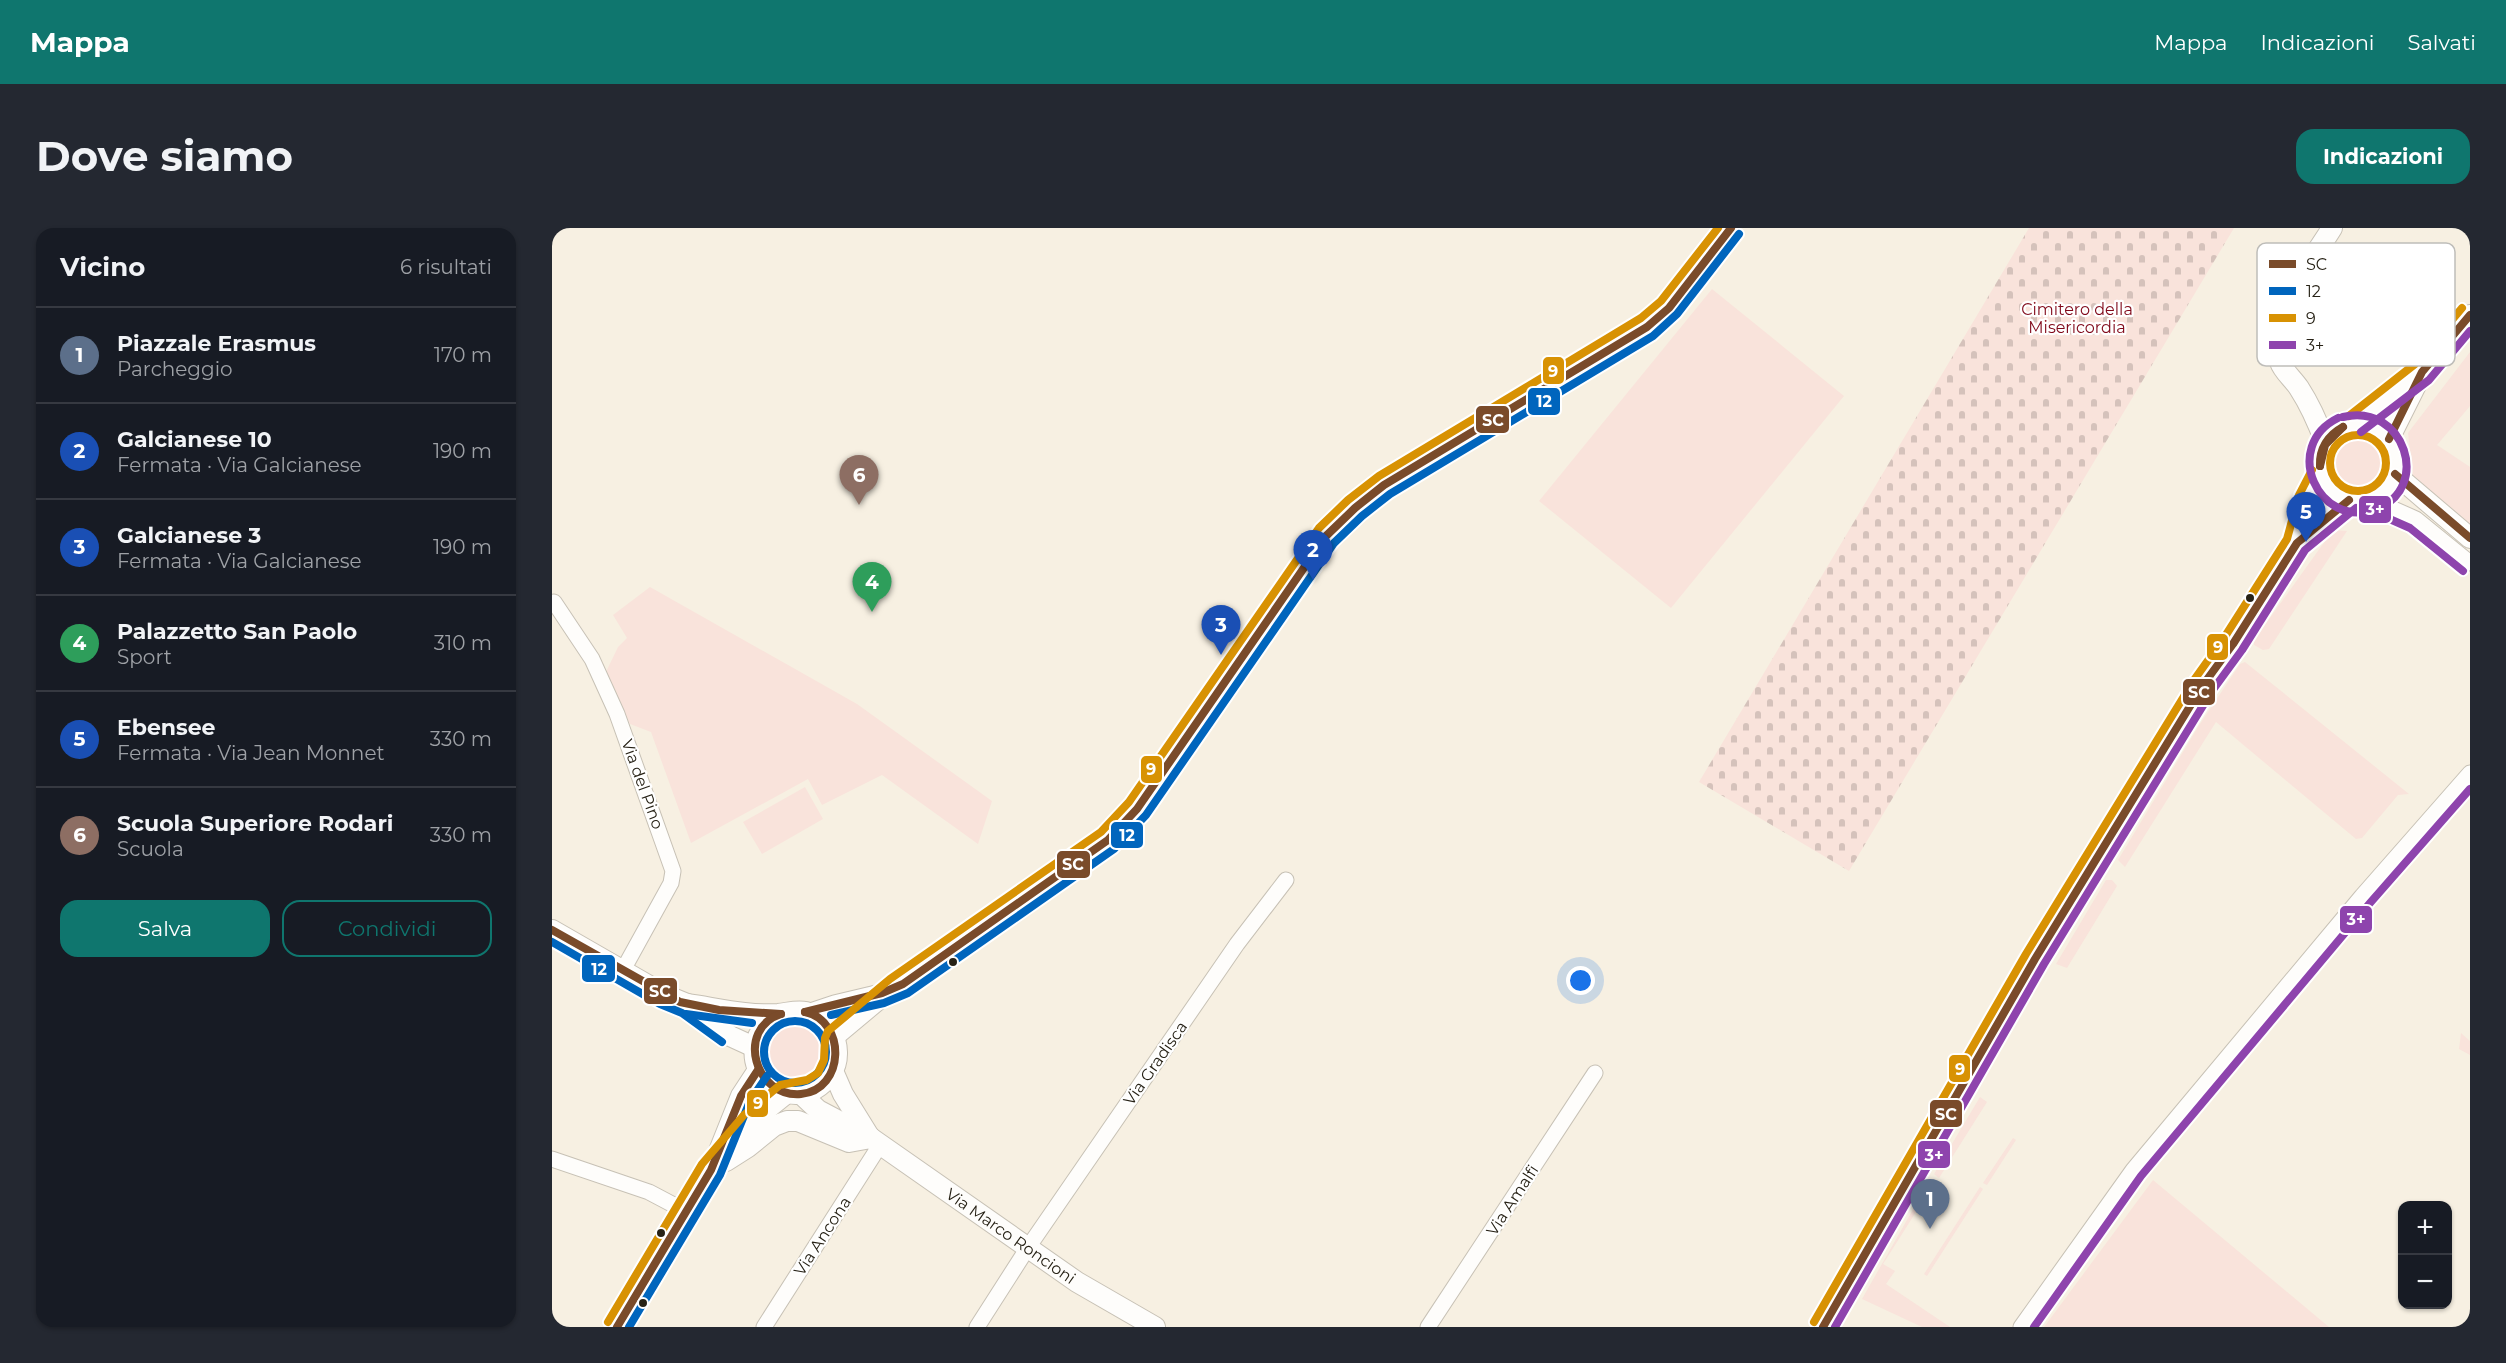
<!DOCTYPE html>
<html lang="it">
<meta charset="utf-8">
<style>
:root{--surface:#171b24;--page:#242831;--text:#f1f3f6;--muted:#9ea1a6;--line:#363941;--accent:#0f766e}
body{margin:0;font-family:Montserrat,sans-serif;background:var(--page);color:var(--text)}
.controls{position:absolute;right:18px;bottom:18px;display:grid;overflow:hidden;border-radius:12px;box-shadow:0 2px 4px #0004}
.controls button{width:54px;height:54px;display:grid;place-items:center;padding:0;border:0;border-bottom:2px solid var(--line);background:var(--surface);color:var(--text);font:30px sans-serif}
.you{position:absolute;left:1029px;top:753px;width:21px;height:21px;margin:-15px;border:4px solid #fff;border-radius:50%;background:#1a73e8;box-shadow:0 0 0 9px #1a73e833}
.badge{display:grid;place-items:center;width:39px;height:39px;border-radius:50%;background:var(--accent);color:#fff;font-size:20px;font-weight:700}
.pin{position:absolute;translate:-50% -50px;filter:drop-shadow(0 2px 3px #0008)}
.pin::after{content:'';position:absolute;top:32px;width:21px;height:18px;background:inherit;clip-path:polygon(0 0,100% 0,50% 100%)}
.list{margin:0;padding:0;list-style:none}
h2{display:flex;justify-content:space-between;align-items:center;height:78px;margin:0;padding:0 24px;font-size:26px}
h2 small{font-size:20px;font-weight:400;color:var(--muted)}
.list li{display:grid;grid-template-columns:39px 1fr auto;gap:18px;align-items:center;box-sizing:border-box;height:96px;padding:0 24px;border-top:2px solid var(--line)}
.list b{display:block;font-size:22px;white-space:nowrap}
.list p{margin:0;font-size:20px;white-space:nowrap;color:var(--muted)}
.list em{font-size:20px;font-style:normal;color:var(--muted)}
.actions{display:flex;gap:12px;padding:18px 24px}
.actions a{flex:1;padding:14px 0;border:2px solid var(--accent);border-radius:18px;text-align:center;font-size:21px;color:var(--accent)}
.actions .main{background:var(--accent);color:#fff}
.map{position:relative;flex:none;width:1918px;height:1099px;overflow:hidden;border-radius:18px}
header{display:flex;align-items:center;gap:36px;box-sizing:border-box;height:84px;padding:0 30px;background:var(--accent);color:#fff}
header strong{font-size:28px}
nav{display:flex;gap:33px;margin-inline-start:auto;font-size:21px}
.intro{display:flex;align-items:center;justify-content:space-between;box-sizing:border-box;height:144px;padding:0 36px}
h1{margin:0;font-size:42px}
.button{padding:15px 27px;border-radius:18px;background:var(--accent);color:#fff;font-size:21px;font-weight:700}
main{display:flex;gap:36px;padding:0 36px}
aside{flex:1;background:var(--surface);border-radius:18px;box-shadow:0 2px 4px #0004}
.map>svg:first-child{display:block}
.green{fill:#f9e3db}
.cemetery{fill:url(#cemetery-stones)}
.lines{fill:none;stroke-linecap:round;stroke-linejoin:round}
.minor-casing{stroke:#c7c1b5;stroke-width:17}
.tertiary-casing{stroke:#c7c1b5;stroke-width:22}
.minor{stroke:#fefdfb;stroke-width:15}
.tertiary{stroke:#fefdfb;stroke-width:20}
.bus-1-casing{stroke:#fff;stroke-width:12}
.bus-2-casing{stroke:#fff;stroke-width:12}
.bus-3-casing{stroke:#fff;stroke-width:12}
.bus-4-casing{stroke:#fff;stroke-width:12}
.bus-1{stroke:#7a4b2a;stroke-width:8}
.bus-2{stroke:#0065bd;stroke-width:8}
.bus-3{stroke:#d89203;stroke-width:8}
.bus-4{stroke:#8e44ad;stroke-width:8}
.bus-dot{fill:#272216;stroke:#fff;stroke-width:2}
.labels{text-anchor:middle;stroke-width:4.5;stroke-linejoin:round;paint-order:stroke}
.park-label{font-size:16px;fill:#800819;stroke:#fff}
.street-label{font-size:16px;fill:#272216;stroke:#fff}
.key{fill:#fff;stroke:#bebdb9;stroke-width:1.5}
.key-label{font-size:16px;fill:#272216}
.line-badge{stroke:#fff;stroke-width:2}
.badge-label{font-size:16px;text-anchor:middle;font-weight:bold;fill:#fff}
</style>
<header>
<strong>Mappa</strong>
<nav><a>Mappa</a><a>Indicazioni</a><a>Salvati</a></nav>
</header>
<div class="intro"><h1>Dove siamo</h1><a class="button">Indicazioni</a></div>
<main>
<aside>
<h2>Vicino<small>6 risultati</small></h2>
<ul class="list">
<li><span class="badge" style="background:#5c6f8a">1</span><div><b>Piazzale Erasmus</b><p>Parcheggio</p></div><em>170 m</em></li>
<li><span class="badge" style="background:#1a4fb4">2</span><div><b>Galcianese 10</b><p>Fermata · Via Galcianese</p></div><em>190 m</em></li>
<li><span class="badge" style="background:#1a4fb4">3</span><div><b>Galcianese 3</b><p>Fermata · Via Galcianese</p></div><em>190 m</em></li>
<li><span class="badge" style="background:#2e9e5b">4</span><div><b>Palazzetto San Paolo</b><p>Sport</p></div><em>310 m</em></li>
<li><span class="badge" style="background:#1a4fb4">5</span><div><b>Ebensee</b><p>Fermata · Via Jean Monnet</p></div><em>330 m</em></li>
<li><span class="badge" style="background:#8d6e63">6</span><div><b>Scuola Superiore Rodari</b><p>Scuola</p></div><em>330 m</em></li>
</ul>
<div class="actions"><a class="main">Salva</a><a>Condividi</a></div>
</aside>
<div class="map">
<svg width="1918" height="1099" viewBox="0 0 1918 1099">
<defs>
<pattern id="cemetery-stones" width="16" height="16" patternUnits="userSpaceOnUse" patternTransform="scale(1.5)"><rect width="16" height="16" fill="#f9e3db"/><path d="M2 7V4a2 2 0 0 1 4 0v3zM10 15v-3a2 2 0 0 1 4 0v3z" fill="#d5c2bb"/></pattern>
</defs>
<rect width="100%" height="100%" fill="#f7f0e2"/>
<g class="green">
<path d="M 1160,61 L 1292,168 L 1119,380 L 987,273 Z"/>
<path d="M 1918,124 L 1918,178 L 1885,217 L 1918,239 L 1918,296 L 1861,248 L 1856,205 Z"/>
<circle cx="1806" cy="234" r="26"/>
<path d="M 1781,302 L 1795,303 L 1717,421 L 1711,422 L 1702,417 L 1702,412 Z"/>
<path d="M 98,359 L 305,476 L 440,573 L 426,616 L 330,547 L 270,577 L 256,551 L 139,615 L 99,504 L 78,496 L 53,446 L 66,419 L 75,410 L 61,387 Z"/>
<path d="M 1693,434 L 1857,566 L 1846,567 L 1810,610 L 1804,611 L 1664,494 L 1573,639 L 1566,632 L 1646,499 L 1688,436 Z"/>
<path d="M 253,559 L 271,591 L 210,626 L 191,594 Z"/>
<path d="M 1554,652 L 1560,652 L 1565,658 L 1515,740 L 1504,736 Z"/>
<circle cx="242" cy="825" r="31"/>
<path d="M 1909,805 L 1918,813 L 1918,827 L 1907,821 Z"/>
<path d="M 1428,869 L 1435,874 L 1387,950 L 1382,946 Z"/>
<path d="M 1461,910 L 1464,912 L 1435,957 L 1431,955 Z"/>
<path d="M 1601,952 L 1777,1099 L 1492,1099 Z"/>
<path d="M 1428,959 L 1431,961 L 1375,1048 L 1372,1046 Z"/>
<path d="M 1372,962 L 1376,965 L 1331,1036 L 1343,1043 L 1334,1056 L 1398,1099 L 1370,1099 L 1310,1071 Z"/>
</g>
<path class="cemetery" d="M 1477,0 L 1682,0 L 1297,643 L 1147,554 Z"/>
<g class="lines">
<defs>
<g id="minor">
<path d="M 1819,271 L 1864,291 L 1918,335"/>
<path d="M 2,374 L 40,431 L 65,486 L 121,643 L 119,655 L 71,742"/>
<path d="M 255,784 L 282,775 L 341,761"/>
<path d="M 283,811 L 344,760 L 556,612 L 585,581 L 774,308 L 803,280 L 832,257 L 1095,99 L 1117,80 L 1179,0"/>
<path d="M 0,931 L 97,964 L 133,983"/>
<path d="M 212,1099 L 328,917"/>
<path d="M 425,1099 L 475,1021 L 685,716 L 734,652"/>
<path d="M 876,1099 L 1043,845"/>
<path d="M 1469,1099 L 1581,942 L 1810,668 L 1918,545"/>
</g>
<g id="tertiary">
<path d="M 1803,196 L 1870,144 L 1918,87"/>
<circle cx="1806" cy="235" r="38"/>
<path d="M 1837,211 L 1868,149"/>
<path d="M 1773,214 C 1766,195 1758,177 1747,160 C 1741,151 1731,143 1728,134 C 1712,91 1758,36 1780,0"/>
<path d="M 1843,246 L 1918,310"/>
<path d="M 1745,315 L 1797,272"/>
<path d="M 0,702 L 113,767 L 135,776 L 178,808 L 202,819"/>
<path d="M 135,776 C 164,780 196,788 226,786 C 236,785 244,782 254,784 C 264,786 273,794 279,802 C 286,815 288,833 279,846 C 238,902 164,827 227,786"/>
<path d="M 281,843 L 291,866 L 317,908"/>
<path id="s1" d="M 249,866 L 266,882 L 319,910 L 525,1054 L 603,1099"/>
<path d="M 167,923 L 189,868 L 206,842"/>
<path d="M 174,933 L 196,919 L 222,898 L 235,893 L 246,893 L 297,914 L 319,910"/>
<path d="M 65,1099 L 159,942 L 199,894 L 235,865"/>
<path d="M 1271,1099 L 1483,731 L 1651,457 L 1681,416 L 1745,315 L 1757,271 L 1769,247"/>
</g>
</defs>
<use href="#minor" class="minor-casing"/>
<use href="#tertiary" class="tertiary-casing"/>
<use href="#minor" class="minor"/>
<use href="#tertiary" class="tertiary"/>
<defs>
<g id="bus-1">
<path d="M 1837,211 L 1870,144 L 1918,87"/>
<path d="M 1768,238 C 1767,221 1776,207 1791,199"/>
<path d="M 1768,238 L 1773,217 L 1791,199"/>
<path d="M 1843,246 L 1918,310"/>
<path d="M 0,702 L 128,774 L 167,782 L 229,786"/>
<path d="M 253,784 L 330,765 L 351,756 L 556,612 L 585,581 L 774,308 L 803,280 L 832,257 L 1095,99 L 1117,80 L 1179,0"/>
<path d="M 229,786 C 183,801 203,870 249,866 C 293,862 295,793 253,784"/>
<path d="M 65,1099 L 159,942 L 189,868 L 206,842"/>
<path d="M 1271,1099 L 1483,731 L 1651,457 L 1681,416 L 1745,315 L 1797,272"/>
</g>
<g id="bus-2">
<path d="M 0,714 L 108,776 L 130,785 L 170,814"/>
<path d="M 134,786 L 200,795"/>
<path d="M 279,787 L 332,775 L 356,765 L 562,621 L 594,587 L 782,315 L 810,288 L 838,266 L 1101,108 L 1125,86 L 1187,6"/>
<circle cx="243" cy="824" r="31"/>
<path d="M 77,1099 L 168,947 L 198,873 L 215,848"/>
</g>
<g id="bus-3">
<path d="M 1797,188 L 1863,136 L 1910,80"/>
<circle cx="1806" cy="235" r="28"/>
<path d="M 56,1094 L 150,936 L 192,887 L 228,857 L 255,852 L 266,845 L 272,832 L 273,810 L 276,803 L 338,751 L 549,604 L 577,574 L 767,300 L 796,272 L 827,248 L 1089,90 L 1109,73 L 1166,0"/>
<path d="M 1262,1094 L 1474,726 L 1642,452 L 1672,410 L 1735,311 L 1747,267 L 1760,242"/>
</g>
<g id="bus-4">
<path d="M 1786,190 C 1729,218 1766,302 1824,281 C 1880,261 1853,174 1791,189"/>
<path d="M 1809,204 L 1877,152 L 1918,103"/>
<path d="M 1815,281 L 1858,300 L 1911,343"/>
<path d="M 1283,1099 L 1492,736 L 1660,463 L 1690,422 L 1753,322 L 1804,280"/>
<path d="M 1482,1099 L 1589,948 L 1818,675 L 1918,561"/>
</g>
</defs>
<use href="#bus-1" class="bus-1-casing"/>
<use href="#bus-2" class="bus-2-casing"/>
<use href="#bus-3" class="bus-3-casing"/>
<use href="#bus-4" class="bus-4-casing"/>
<use href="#bus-1" class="bus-1"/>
<use href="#bus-2" class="bus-2"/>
<use href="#bus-3" class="bus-3"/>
<use href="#bus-4" class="bus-4"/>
</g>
<g class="bus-dot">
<circle cx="1698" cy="370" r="5"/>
<circle cx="401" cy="734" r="5"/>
<circle cx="109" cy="1005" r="5"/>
<circle cx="91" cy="1075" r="5"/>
</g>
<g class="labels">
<g class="park-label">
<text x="1525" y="87">Cimitero della<tspan x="1525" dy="18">Misericordia</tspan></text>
</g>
<g class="street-label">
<text transform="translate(91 556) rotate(70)" y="6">Via del Pino</text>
<text transform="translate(603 835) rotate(-55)" y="6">Via Gradisca</text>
<text transform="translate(960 972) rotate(-57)" y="6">Via Amalfi</text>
<text transform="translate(270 1008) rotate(-57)" y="6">Via Ancona</text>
<text dy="6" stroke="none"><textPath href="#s1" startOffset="254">Via Marco Roncioni</textPath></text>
</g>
</g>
<rect x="1705" y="15" width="198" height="123" rx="9" class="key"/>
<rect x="1717" y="32" width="27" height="8" fill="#7a4b2a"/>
<rect x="1717" y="59" width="27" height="8" fill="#0065bd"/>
<rect x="1717" y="86" width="27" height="8" fill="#d89203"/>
<rect x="1717" y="113" width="27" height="8" fill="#8e44ad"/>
<g class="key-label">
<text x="1754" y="42">SC</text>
<text x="1754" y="69">12</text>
<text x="1754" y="96">9</text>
<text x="1754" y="123">3+</text>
</g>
<g class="line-badge">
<rect x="990" y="128" width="23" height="29" rx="6" fill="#d89203"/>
<rect x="975" y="159" width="34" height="29" rx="6" fill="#0065bd"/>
<rect x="923" y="177" width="35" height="29" rx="6" fill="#7a4b2a"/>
<rect x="1806" y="267" width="34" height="29" rx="6" fill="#8e44ad"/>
<rect x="1654" y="405" width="23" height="28" rx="6" fill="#d89203"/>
<rect x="1630" y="450" width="34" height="28" rx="6" fill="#7a4b2a"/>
<rect x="588" y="527" width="23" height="29" rx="6" fill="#d89203"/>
<rect x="558" y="593" width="34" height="28" rx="6" fill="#0065bd"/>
<rect x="504" y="622" width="35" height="29" rx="6" fill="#7a4b2a"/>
<rect x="1787" y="677" width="34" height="29" rx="6" fill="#8e44ad"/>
<rect x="29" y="726" width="35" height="29" rx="6" fill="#0065bd"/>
<rect x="91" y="749" width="35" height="28" rx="6" fill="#7a4b2a"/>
<rect x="1396" y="826" width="23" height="29" rx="6" fill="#d89203"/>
<rect x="194" y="861" width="23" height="29" rx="6" fill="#d89203"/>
<rect x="1377" y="871" width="34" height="29" rx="6" fill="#7a4b2a"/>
<rect x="1365" y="912" width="34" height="29" rx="6" fill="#8e44ad"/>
</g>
<g class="badge-label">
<text x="1001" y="149">9</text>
<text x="992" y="179">12</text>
<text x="941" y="198">SC</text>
<text x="1823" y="287">3+</text>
<text x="1666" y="425">9</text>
<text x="1647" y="470">SC</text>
<text x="599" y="547">9</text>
<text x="575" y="613">12</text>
<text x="521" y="642">SC</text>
<text x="1804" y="697">3+</text>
<text x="47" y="747">12</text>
<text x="108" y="769">SC</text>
<text x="1408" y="847">9</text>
<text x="206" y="881">9</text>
<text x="1394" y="892">SC</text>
<text x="1382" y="933">3+</text>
</g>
</svg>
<div class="controls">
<button>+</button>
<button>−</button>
</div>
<div class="you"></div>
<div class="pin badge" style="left:1378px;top:1001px;background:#5c6f8a">1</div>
<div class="pin badge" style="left:761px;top:352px;background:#1a4fb4">2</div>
<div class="pin badge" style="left:669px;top:427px;background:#1a4fb4">3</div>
<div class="pin badge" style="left:320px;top:384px;background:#2e9e5b">4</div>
<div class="pin badge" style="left:1754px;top:314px;background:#1a4fb4">5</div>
<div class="pin badge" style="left:307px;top:277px;background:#8d6e63">6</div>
</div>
</main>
